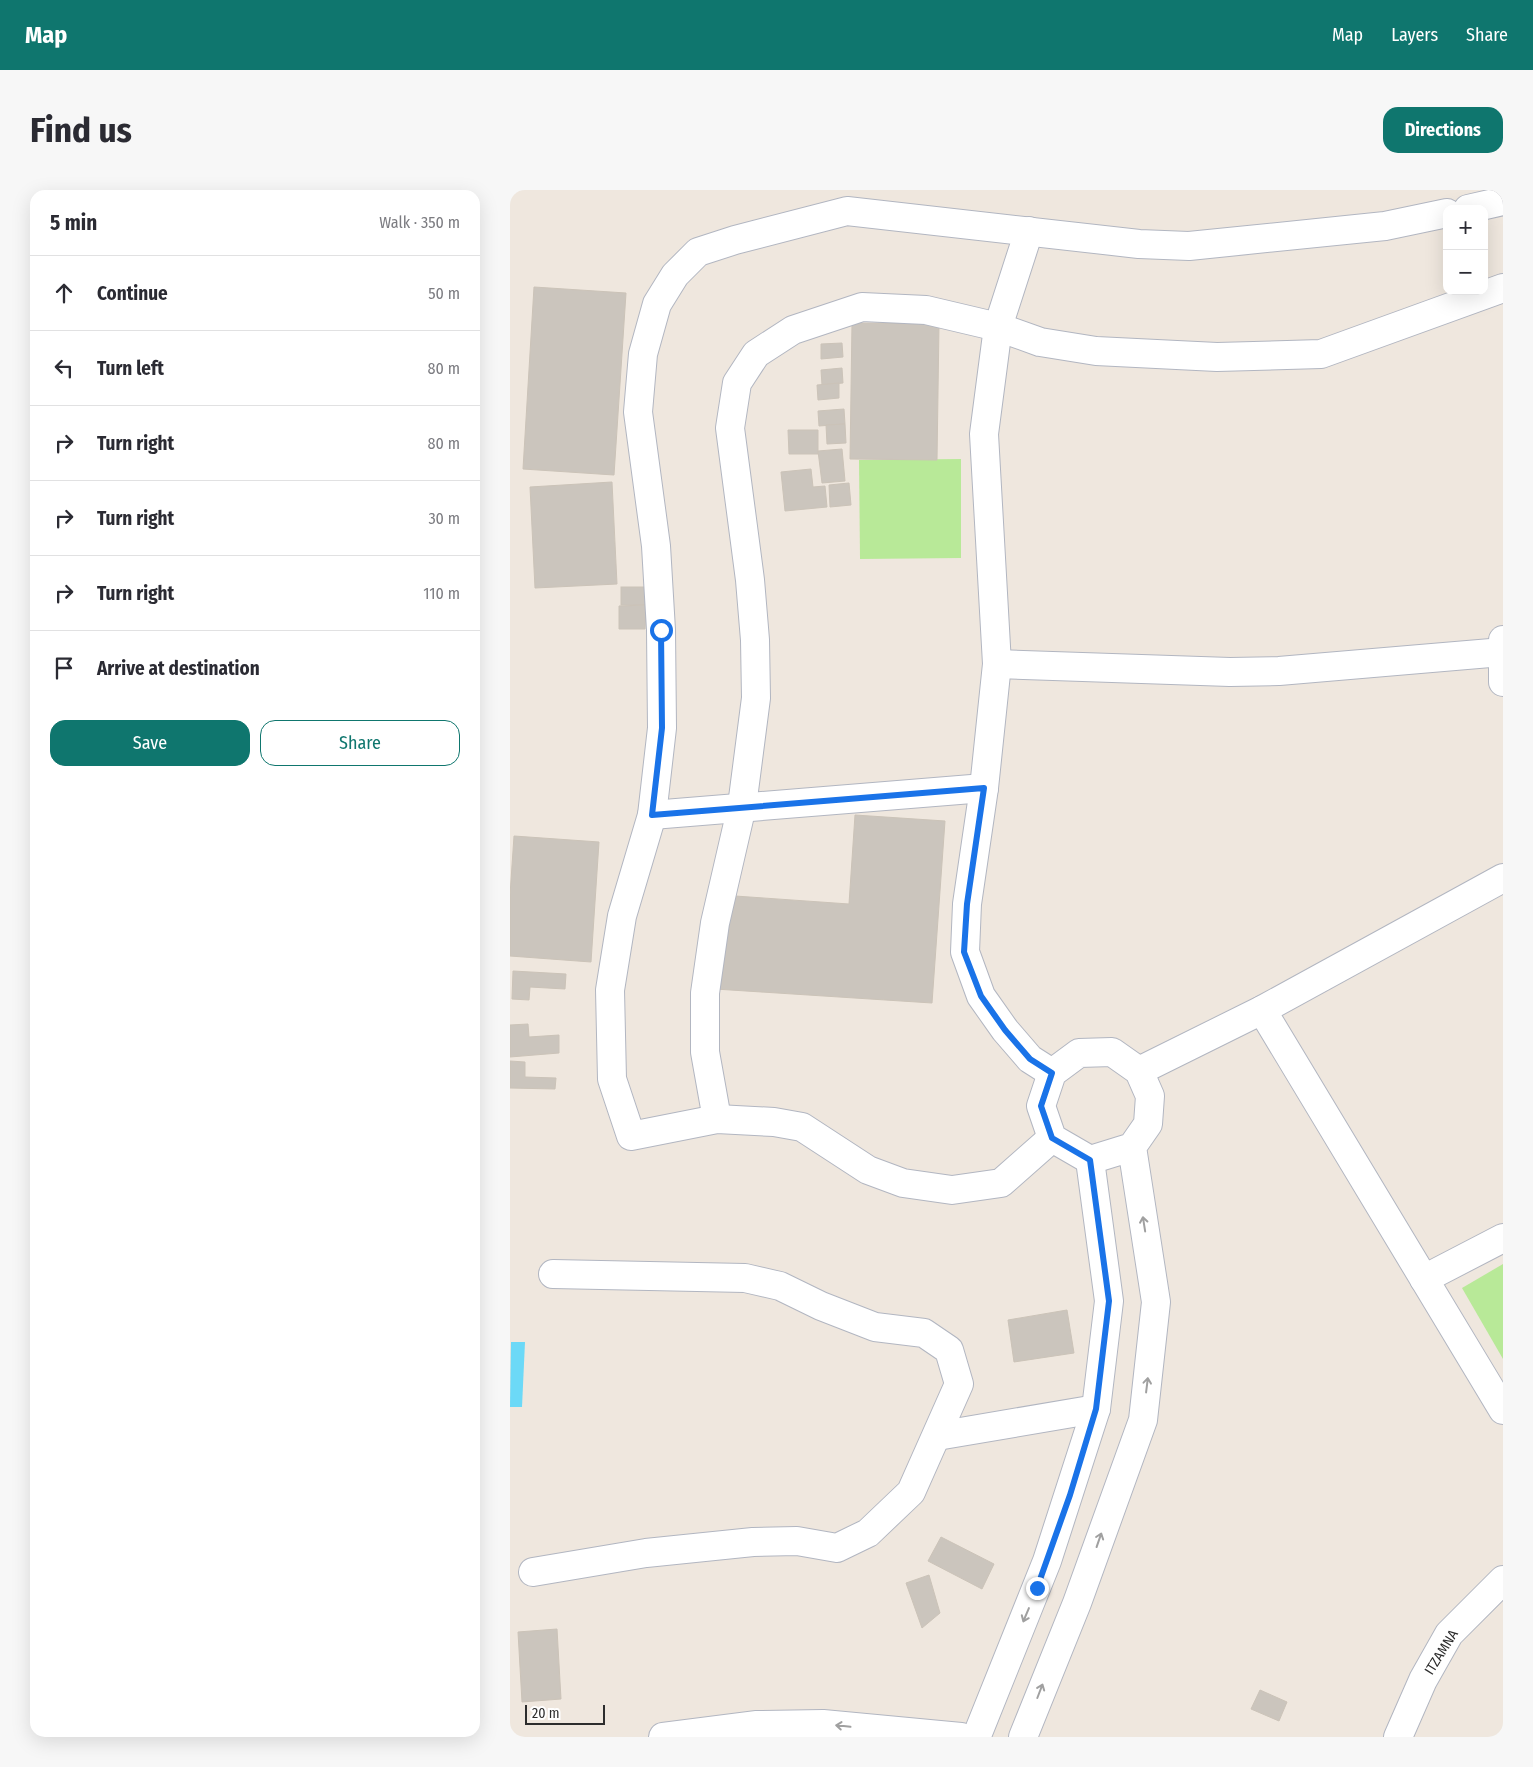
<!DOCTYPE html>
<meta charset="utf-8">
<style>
:root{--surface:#fff;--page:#f7f7f7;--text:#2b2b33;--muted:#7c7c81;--line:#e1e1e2;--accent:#0f766e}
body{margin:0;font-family:"Fira Sans Condensed",sans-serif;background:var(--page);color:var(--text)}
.controls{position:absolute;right:15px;top:15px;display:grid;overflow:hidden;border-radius:10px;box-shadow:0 5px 20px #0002}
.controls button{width:45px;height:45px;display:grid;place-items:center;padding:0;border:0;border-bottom:1px solid var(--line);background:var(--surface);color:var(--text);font:25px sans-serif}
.scale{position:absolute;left:15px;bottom:12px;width:80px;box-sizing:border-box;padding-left:5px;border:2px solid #2d2d2d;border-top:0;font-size:14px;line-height:18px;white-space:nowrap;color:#2d2d2d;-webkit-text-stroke:4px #fff;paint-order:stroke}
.stop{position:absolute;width:15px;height:15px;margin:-11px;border:4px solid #1a73e8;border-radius:50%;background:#fff}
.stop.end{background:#1a73e8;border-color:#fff;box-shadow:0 1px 5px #0008}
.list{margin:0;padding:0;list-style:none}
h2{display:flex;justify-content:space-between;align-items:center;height:65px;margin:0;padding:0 20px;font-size:21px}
h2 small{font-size:16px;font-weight:400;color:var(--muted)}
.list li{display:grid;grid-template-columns:32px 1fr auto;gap:15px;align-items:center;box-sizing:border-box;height:75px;padding:0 20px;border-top:1px solid var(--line)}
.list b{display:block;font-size:19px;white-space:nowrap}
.list em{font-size:16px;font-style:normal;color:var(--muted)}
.actions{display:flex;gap:10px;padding:15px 20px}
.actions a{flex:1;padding:11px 0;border:1px solid var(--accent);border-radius:15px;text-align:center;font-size:18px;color:var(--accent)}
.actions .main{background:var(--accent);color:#fff}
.icon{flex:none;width:28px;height:28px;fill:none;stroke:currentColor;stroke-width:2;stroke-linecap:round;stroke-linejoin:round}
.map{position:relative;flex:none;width:993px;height:1547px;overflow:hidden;border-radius:15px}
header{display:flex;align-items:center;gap:30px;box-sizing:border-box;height:70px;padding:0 25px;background:var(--accent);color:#fff}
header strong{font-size:24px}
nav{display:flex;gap:28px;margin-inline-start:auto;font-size:18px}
.intro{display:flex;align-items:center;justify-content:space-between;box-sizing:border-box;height:120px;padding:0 30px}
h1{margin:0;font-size:35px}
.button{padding:12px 22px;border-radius:15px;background:var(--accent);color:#fff;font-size:18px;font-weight:700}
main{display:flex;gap:30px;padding:0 30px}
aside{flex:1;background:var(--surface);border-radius:15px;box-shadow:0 5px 20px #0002}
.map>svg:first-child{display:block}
.green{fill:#b8e998}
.water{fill:#6cd9f7}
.building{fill:#cbc5bd;stroke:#cbc3b8}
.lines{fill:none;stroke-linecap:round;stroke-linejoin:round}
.street-casing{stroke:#b2b6c1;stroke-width:30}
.secondary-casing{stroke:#b2b6c1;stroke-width:30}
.street{stroke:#fff;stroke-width:28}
.secondary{stroke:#fff;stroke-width:28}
.oneway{stroke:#a0a0a0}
.route{stroke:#1a73e8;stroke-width:6}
.labels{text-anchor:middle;stroke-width:4.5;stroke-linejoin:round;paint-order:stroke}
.street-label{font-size:14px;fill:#2d2d2d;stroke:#fff}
</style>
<header>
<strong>Map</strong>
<nav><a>Map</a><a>Layers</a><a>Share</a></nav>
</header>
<div class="intro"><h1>Find us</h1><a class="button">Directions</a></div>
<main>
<aside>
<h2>5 min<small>Walk · 350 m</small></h2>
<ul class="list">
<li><svg class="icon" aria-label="ahead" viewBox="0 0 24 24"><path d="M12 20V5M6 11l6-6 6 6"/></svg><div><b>Continue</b></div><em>50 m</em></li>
<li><svg class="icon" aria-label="left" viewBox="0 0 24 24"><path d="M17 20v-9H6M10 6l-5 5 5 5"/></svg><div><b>Turn left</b></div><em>80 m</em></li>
<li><svg class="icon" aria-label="right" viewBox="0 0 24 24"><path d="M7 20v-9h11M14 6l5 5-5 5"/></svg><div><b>Turn right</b></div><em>80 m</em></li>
<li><svg class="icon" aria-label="right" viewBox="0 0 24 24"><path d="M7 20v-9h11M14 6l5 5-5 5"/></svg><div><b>Turn right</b></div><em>30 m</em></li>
<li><svg class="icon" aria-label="right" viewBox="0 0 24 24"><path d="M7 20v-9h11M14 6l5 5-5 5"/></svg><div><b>Turn right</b></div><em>110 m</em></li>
<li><svg class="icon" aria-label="arrive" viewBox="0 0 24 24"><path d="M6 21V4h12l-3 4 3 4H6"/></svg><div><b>Arrive at destination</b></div></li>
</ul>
<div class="actions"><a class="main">Save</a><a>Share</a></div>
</aside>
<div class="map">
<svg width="993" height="1547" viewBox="0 0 993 1547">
<rect width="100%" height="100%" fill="#efe7de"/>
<g class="green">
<path d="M 451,269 L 451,368 L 350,369 L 349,270 Z"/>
<path d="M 993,1074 L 993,1169 L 952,1098 Z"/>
</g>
<path class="water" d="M 1,1152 L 15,1152 L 12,1217 L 0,1217 Z"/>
<g class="building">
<path d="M 24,97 L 116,103 L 104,285 L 13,279 Z"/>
<path d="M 342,133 L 429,134 L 427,270 L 340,269 Z"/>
<path d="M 332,153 L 333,167 L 311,169 L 311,154 Z"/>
<path d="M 332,178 L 333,193 L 312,195 L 311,180 Z"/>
<path d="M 329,193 L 329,208 L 308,210 L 307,195 Z"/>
<path d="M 334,219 L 335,234 L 309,236 L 308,221 Z"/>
<path d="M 335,234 L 336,253 L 317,254 L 316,235 Z"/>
<path d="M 278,240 L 308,240 L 308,264 L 279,264 Z"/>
<path d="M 332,259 L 335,291 L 312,293 L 308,261 Z"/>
<path d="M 301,279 L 303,297 L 315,296 L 317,317 L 275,321 L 271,282 Z"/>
<path d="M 102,292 L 107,394 L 25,398 L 20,297 Z"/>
<path d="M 339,293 L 341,315 L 320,317 L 319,295 Z"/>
<rect x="111" y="397" width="25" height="18"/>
<path d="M 136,415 L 135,439 L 109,439 L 109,416 Z"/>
<path d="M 345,625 L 435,631 L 422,813 L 205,799 L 211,705 L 339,714 Z"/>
<path d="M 4,646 L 89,652 L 81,772 L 0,766 L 0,705 Z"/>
<path d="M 3,781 L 56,784 L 55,799 L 20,797 L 19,810 L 2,809 Z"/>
<path d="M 18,834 L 19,847 L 49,845 L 49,863 L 0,867 L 0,835 Z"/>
<path d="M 0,871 L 15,872 L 15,887 L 46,888 L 45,899 L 0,898 Z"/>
<path d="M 557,1120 L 564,1163 L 504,1172 L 498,1130 Z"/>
<path d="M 431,1347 L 484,1374 L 472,1399 L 418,1371 Z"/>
<path d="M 419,1385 L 430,1423 L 412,1438 L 396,1393 Z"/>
<path d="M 47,1439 L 51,1509 L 12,1512 L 8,1442 Z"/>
<path d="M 750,1500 L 777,1512 L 769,1531 L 741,1519 Z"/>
</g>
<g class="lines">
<defs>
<g id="street">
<path d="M 958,19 L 993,11"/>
<path d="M 519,41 L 488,137 L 474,244 L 487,474 L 474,598 L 457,714 L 455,762 L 471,806 L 495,840 L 520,869 L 542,883"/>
<path d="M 993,450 L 993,492"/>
<path d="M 487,474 L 720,482 L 769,481 L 993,462"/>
<path d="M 142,625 L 474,598"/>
<path d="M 752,820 L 993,1220"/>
<path d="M 629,881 L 752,820 L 993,688"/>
<path d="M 207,929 L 195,862 L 195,803 L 205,733 L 232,616 L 246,508 L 245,450 L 240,390 L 220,238 L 227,193 L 246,164 L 283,140 L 352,117 L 416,120 L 488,137 L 530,152 L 586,161 L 707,167 L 811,164 L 993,98"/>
<path d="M 542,948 L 491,993 L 442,1000 L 393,993 L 358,980 L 292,937 L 264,932 L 207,929 L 121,946 L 102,889 L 100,800 L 112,726 L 142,625 L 152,538 L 151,440 L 146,356 L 128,222 L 133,164 L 147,114 L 165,85 L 188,62 L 225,50 L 337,21 L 629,54 L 679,56 L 875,36 L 937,23"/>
<path d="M 914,1089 L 993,1048"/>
<path d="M 427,1246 L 586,1219"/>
<path d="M 23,1382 L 136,1363 L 243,1352 L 287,1351 L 327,1358 L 358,1343 L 401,1302 L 449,1194 L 439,1160 L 414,1143 L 365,1137 L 311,1116 L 270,1096 L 235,1088 L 43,1084"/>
<path d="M 468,1543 L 537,1371 L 586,1219 L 599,1111 L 580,970"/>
<path d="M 153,1547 L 247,1535 L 313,1534 L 451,1547"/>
<path d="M 513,1547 L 567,1413 L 633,1230 L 646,1112 L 622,957 L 638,934 L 640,906 L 629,881 L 602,862 L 569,863 L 542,883 L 531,916 L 542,948 L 580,970 L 622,957"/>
</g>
<path id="secondary" d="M 888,1547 L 913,1490 L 939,1444 L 993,1390"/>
</defs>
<use href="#street" class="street-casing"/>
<use href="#secondary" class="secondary-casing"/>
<use href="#street" class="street"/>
<use href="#secondary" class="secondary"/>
</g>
<defs><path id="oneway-shaft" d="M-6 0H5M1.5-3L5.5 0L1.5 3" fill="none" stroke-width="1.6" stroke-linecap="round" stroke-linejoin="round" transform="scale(1.25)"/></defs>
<g class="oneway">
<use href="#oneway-shaft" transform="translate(634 1034) rotate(-99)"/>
<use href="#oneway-shaft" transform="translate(637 1195) rotate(-83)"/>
<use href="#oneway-shaft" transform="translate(589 1350) rotate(-71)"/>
<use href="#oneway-shaft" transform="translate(516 1425) rotate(113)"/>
<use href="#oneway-shaft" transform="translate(530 1501) rotate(-69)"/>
<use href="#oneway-shaft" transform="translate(333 1536) rotate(-174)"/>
</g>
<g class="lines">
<path class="route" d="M 151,440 L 152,538 L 142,625 L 474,598 L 457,714 L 454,762 L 471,806 L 495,840 L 520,869 L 542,883 L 531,916 L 542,948 L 580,970 L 599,1111 L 586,1219 L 560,1305 L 527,1398"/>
</g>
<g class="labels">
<g class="street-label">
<text transform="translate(931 1462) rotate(-58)" y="5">ITZAMNA</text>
</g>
</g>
</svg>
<div class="controls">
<button>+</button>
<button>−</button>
</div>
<div class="scale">20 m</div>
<div class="stop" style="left:151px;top:440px"></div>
<div class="stop end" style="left:527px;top:1398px"></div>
</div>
</main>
